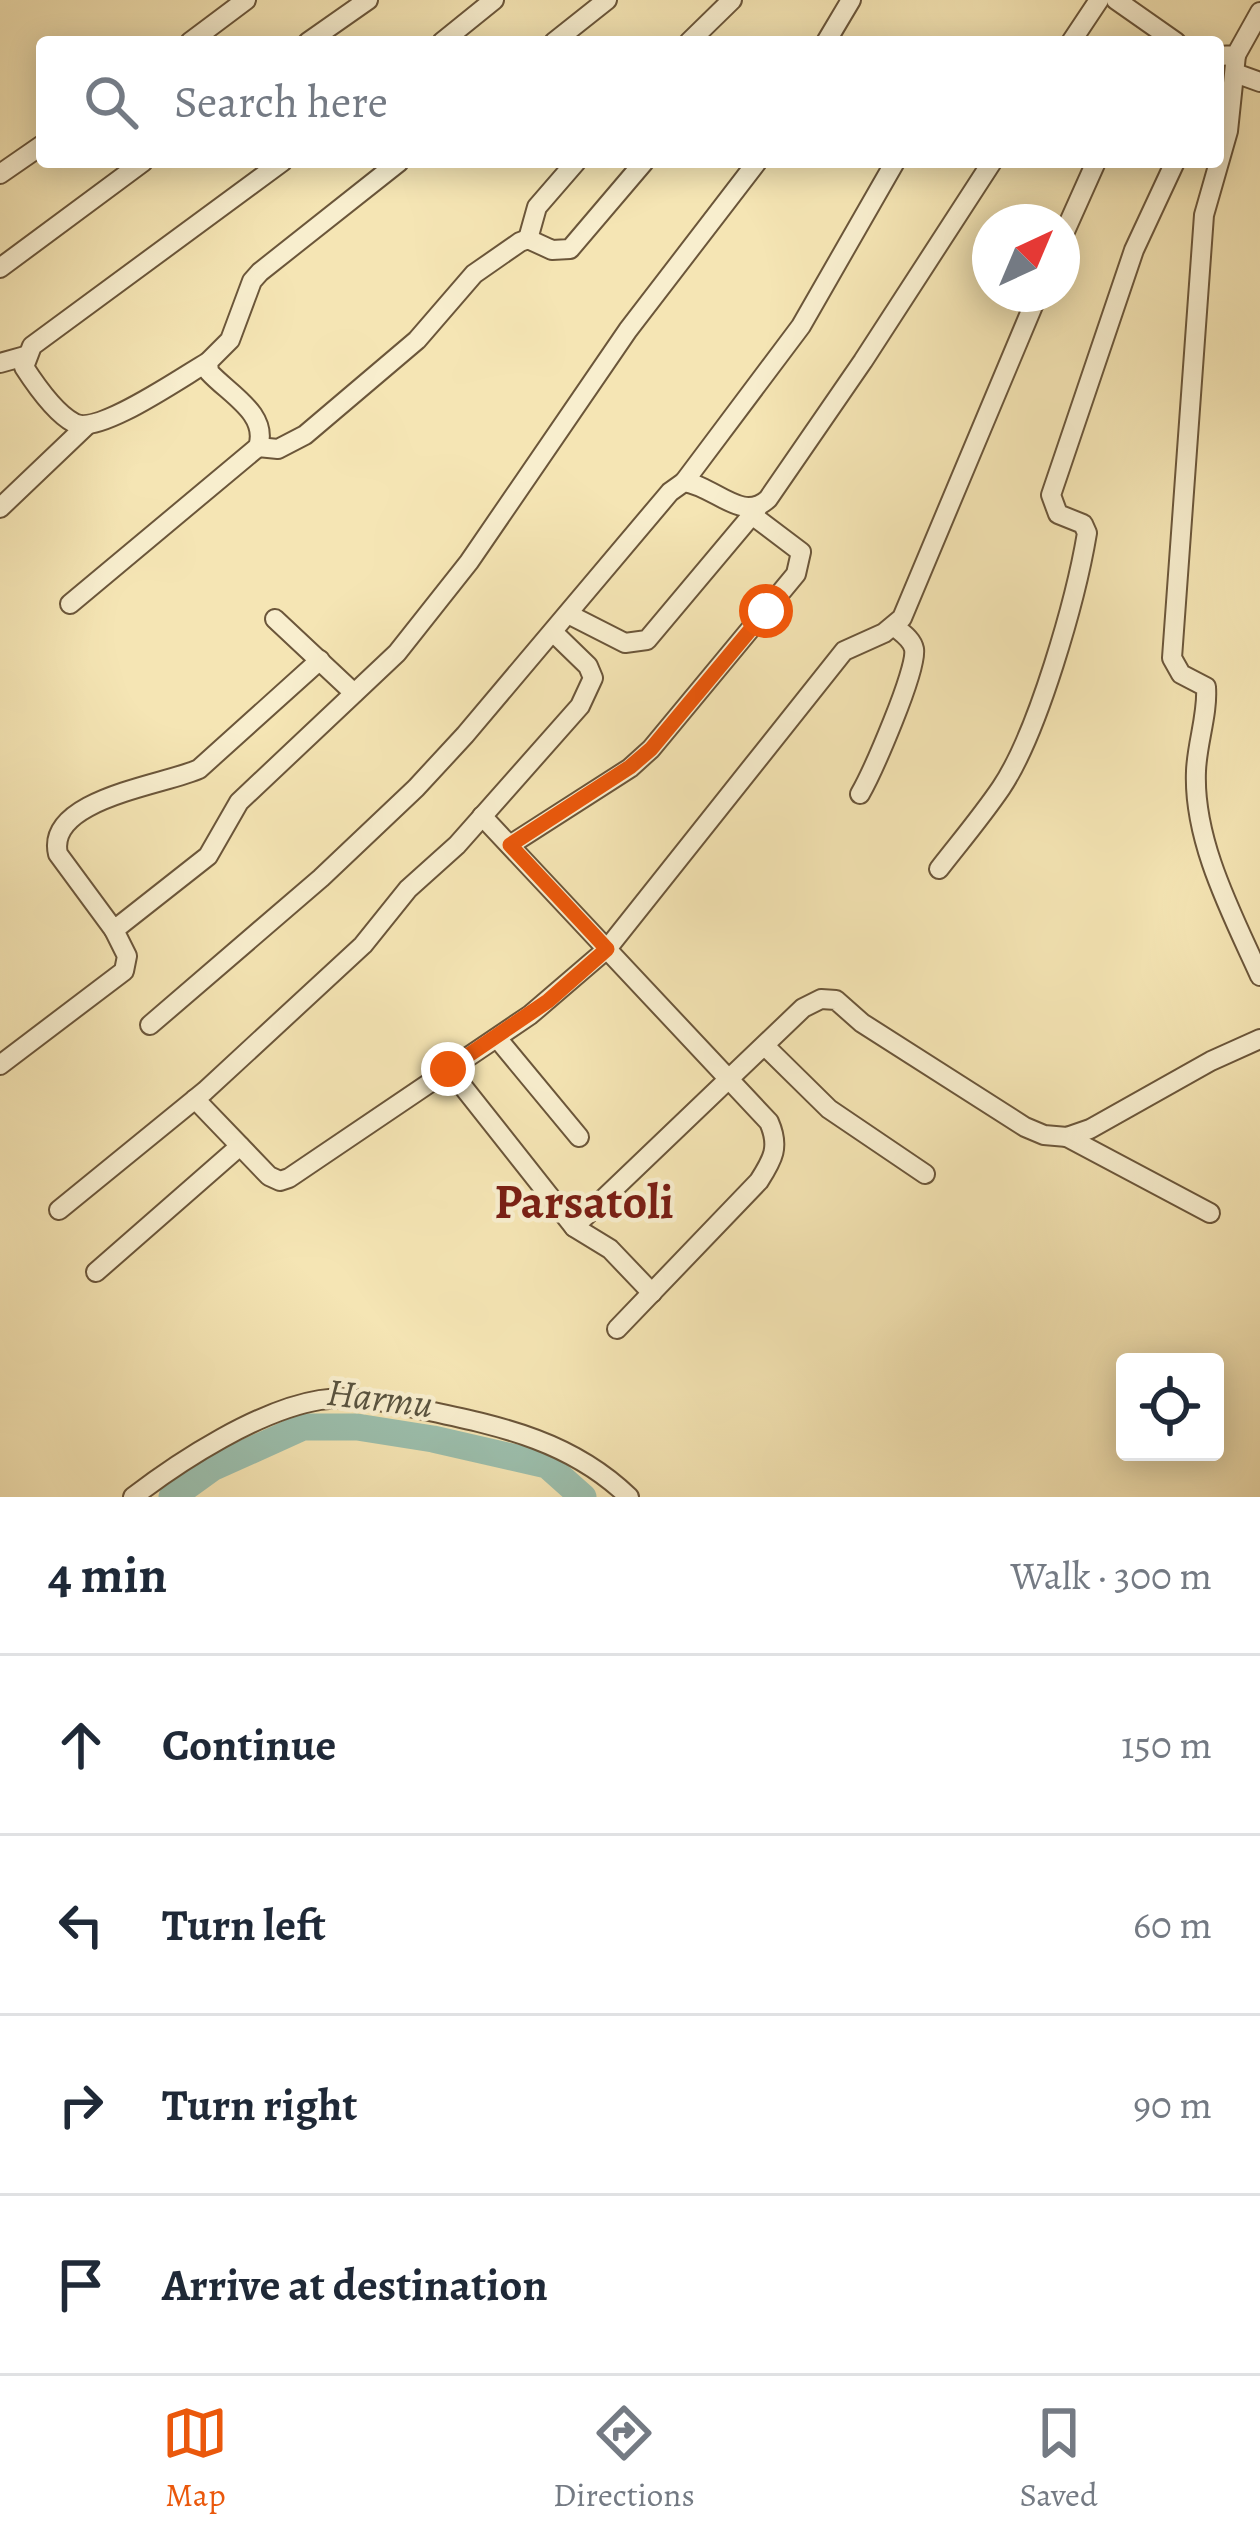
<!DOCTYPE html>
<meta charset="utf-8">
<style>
:root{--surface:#fff;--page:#f6f6f7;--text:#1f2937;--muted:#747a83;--line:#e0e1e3;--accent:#ea580c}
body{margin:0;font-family:Alegreya,serif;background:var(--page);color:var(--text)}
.controls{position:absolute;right:36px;bottom:36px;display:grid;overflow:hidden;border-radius:12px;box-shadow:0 6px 30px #0003}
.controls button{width:108px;height:108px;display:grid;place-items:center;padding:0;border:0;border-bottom:3px solid var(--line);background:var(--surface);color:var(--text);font:60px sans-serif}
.compass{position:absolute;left:972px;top:204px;width:108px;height:108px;border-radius:50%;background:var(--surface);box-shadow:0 6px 30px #0003;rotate:44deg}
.stop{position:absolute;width:36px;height:36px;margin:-27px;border:9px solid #ea580c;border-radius:50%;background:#fff}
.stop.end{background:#ea580c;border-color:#fff;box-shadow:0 3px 12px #0008}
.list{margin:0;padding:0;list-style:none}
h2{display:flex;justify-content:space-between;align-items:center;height:156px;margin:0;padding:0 48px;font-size:51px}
h2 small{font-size:39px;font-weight:400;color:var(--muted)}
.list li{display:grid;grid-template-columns:78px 1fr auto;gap:36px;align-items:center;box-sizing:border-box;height:180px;padding:0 48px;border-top:3px solid var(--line)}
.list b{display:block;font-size:45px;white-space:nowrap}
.list em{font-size:39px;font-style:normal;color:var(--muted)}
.icon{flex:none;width:66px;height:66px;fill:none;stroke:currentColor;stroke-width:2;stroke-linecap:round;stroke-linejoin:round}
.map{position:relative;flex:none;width:1260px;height:1497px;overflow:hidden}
.search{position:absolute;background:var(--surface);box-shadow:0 6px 30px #0003;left:36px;right:36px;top:36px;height:132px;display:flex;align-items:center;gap:30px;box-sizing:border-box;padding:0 42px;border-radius:12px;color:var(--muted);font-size:45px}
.sheet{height:876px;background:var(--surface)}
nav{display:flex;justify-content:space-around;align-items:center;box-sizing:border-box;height:168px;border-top:3px solid var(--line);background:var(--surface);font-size:33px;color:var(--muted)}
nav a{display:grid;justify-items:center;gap:6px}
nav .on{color:var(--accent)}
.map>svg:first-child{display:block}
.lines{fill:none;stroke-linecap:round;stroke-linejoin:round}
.river{stroke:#9cbfad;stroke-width:27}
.minor-casing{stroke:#6b563a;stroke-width:22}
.minor{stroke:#f8eece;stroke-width:18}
.route{stroke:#ea580c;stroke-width:15}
.labels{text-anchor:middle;stroke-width:9;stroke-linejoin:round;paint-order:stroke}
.water-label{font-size:39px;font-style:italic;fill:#5a5440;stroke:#f8eece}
.district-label{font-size:48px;font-weight:bold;fill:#7a1f14;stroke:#f8eece}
</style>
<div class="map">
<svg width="1260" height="1497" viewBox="0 0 1260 1497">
<rect width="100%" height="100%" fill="#f5e5b4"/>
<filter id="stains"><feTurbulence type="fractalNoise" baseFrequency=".00167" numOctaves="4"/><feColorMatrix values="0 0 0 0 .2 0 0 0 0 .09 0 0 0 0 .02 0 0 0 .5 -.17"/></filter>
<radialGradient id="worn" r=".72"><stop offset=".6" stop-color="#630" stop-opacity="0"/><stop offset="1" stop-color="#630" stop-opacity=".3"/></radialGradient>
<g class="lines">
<path class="river" d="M 172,1497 L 212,1468 L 303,1427 L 357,1427 L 433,1439 L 547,1465 L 583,1497"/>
<defs>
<g id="minor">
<path d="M 1116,0 L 1176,42"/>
<path d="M 190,42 L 246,0"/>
<path d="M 308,42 L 368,0"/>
<path d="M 442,42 L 494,0"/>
<path d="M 554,42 L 607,0"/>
<path d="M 689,42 L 732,0"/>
<path d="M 826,42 L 851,0"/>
<path d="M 1071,42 L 1099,0"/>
<path d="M 1236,55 L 1228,131 L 1204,215 L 1172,658 L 1181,674 L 1206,687 C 1208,714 1197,743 1196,771 C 1193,841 1232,914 1260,976"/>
<path d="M 1218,56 L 1236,55 L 1260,12"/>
<path d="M 1235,73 L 1260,82"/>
<path d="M 0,174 L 42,145"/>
<path d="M 1062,238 L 1096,162"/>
<path d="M 528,239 L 537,207 L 576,162"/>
<path d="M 0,268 L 143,162"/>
<path d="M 208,362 C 183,376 98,436 74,423 C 55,413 35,384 24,367 L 32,346 L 282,162"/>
<path d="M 0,363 L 25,356"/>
<path d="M 258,447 L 278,449 L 305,435 L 417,340 L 474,274 L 520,242 L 528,239 L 552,250 L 570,249 L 644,162"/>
<path d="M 684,482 L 801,326 L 895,162"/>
<path d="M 0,508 L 86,426"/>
<path d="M 70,604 L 258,447 C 269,414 229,394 209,372 L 208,362 L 230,340 L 252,281 L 260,272 L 399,162"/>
<path d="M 568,614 L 625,643 L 647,640 L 757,509"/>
<path d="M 275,619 L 354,693"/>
<path d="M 320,660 L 199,769 C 164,785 45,799 58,854 L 114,930 L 208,856 L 239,802 L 397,653 L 469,562 L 628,330 L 757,162"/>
<path d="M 860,794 C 872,773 918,669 914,649 C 912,639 902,633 895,627"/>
<path d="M 482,816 L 769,1122 C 780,1147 773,1159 759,1181 L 617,1329"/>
<path d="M 510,845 L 630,768 L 651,749 L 796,574 L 801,552 L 752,515"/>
<path d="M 939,869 C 960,842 982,816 1001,788 C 1038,733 1076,599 1087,533 L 1083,524 L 1058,514 L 1051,495 L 1134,250 L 1175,162"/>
<path d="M 150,1025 L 321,878 L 416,788 L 465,735 L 670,492 L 684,482 C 715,486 742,523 768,499 L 863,361 L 992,162"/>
<path d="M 497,1038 L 579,1137"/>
<path d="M 765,1046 L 829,1109 L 925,1174"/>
<path d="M 0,1065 L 124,971 L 127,956 L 114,930"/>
<path d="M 449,1069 L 574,1227 L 610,1249 L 652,1293"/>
<path d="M 195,1099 L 269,1176 L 280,1181 L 289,1178 L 530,1015 L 607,949 L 844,651 L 884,633 L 902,618 L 1038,294"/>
<path d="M 1067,1137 L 1210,1213"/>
<path d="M 59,1210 L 205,1091 L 363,945 L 408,889 L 457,845 L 580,706 L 593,678 L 588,666 L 553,632"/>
<path d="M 574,1227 L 803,1008 L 821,999 L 836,1000 L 862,1023 L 1025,1127 L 1044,1135 L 1067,1137 L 1090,1129 L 1211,1061 L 1260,1039"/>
<path d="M 96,1272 L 240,1146"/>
<path d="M 133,1497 C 181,1460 259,1410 320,1400 C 357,1394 394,1404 429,1411 C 504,1427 572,1442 629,1497"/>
</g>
</defs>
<use href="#minor" class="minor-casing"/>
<use href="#minor" class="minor"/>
</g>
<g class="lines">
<path class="route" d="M 448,1069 L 548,1001 L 607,949 L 510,845 L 630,767 L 651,749 L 766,611"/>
</g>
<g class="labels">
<g class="water-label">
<text transform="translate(380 1397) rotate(7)" y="14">Harmu</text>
</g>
<g class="district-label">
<text x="584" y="1218">Parsatoli</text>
</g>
</g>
<rect width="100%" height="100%" filter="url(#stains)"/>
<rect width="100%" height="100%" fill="url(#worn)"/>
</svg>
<div class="controls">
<button><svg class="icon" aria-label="locate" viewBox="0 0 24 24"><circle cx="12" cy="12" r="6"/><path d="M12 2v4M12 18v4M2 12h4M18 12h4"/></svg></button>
</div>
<svg class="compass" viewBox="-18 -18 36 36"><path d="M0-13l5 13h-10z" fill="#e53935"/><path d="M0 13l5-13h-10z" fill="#747a83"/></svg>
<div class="stop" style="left:766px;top:611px"></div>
<div class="stop end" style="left:448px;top:1069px"></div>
<div class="search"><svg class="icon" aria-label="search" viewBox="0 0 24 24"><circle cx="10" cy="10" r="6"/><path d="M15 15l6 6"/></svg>Search here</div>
</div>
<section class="sheet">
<h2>4 min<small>Walk · 300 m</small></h2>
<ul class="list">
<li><svg class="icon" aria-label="ahead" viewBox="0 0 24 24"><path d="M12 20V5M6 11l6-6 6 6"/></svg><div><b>Continue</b></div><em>150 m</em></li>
<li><svg class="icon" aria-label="left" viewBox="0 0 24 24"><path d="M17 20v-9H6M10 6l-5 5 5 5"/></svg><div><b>Turn left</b></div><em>60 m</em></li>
<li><svg class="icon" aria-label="right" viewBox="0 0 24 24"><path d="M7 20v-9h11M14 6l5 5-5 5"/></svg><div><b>Turn right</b></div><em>90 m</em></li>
<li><svg class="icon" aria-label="arrive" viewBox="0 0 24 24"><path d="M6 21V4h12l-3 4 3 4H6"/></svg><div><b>Arrive at destination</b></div></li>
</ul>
</section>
<nav>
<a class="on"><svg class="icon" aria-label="map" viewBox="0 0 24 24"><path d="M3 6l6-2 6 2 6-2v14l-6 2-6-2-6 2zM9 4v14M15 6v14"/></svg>Map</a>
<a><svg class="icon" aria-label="directions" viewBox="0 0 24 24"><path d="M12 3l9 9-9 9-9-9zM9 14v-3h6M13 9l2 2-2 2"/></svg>Directions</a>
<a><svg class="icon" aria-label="saved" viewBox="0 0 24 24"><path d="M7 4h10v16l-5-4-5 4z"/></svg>Saved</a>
</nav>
